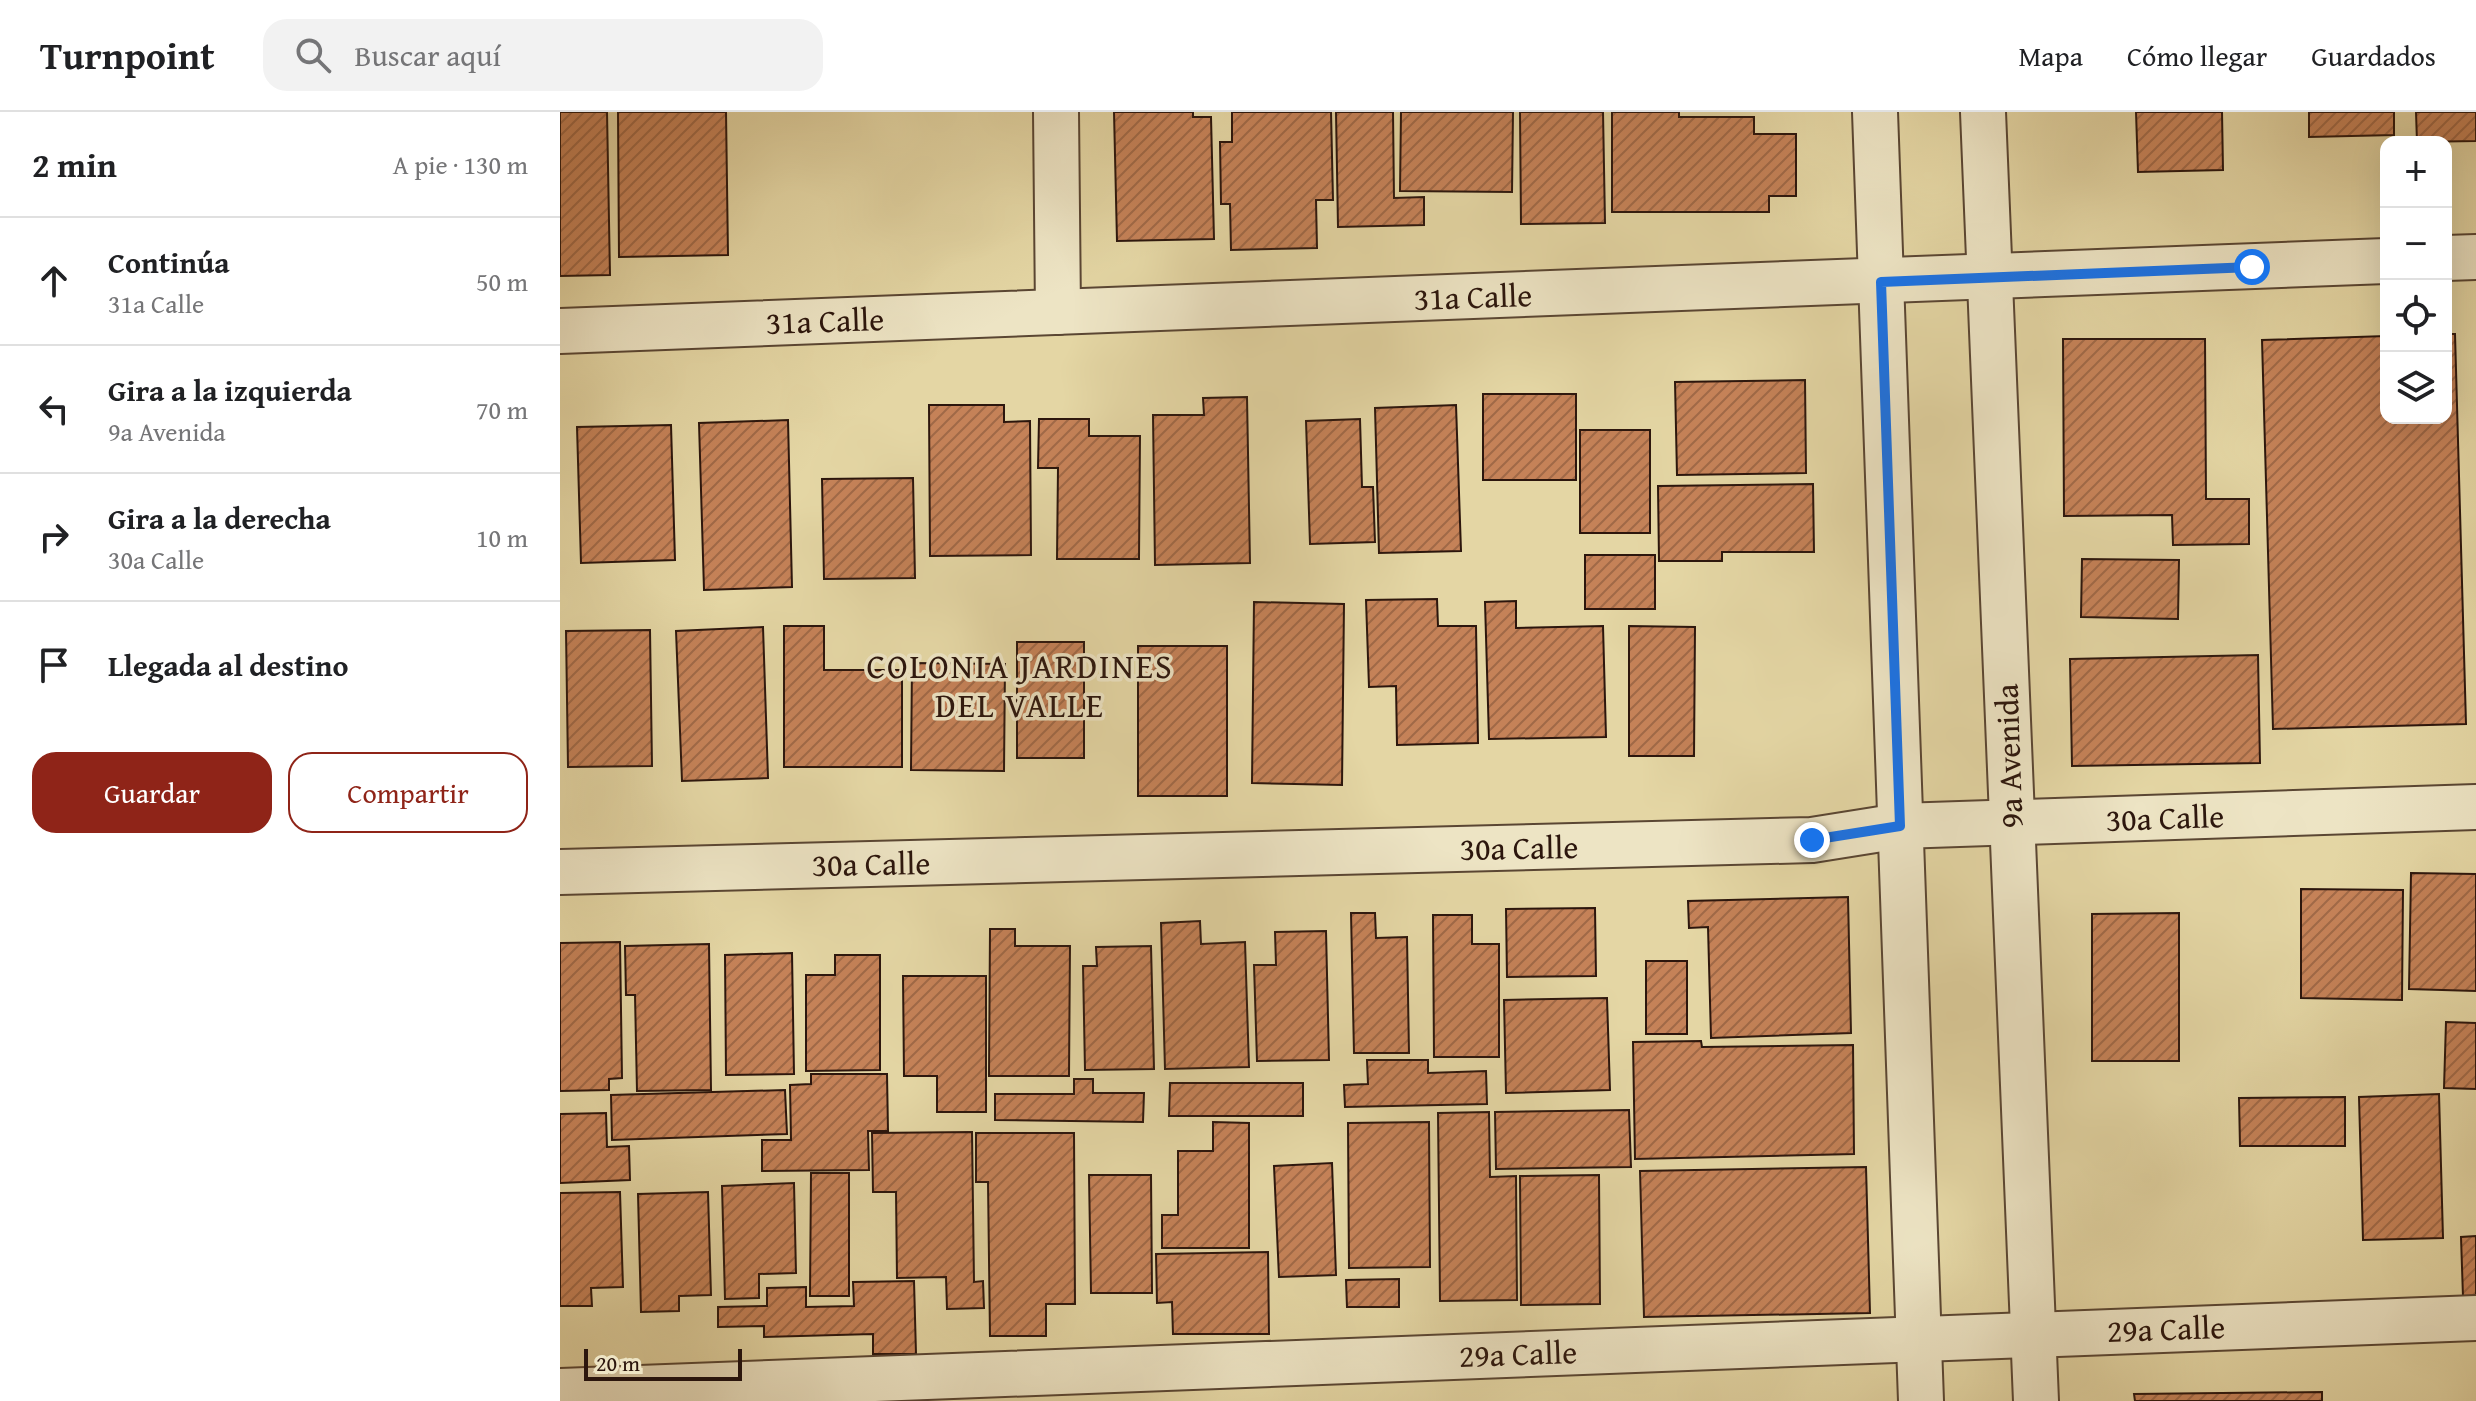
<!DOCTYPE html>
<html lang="es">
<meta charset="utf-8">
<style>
:root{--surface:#fff;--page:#f2f2f2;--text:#202124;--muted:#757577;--line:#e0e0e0;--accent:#8f2418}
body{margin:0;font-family:"Gentium Book Plus",serif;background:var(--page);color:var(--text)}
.controls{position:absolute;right:24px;top:24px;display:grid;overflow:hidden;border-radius:16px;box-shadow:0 8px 32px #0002}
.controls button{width:72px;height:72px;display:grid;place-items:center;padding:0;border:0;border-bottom:2px solid var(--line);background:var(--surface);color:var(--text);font:40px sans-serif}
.scale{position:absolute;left:24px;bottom:20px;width:158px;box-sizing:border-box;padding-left:8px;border:4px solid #2c160d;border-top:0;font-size:22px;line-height:28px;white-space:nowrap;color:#2c160d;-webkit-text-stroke:6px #ede4c4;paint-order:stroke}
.stop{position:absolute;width:24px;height:24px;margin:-18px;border:6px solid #1a73e8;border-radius:50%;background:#fff}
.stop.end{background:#1a73e8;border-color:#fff;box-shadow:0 2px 8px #0008}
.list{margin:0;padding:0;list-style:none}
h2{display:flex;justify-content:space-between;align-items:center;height:104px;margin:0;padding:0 32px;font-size:34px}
h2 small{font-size:26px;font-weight:400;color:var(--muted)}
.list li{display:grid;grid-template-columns:52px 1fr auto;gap:24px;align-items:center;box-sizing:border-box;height:128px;padding:0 32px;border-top:2px solid var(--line)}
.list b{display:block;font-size:30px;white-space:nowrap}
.list p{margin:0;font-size:26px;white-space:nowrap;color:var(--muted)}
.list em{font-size:26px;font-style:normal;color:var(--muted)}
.actions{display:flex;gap:16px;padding:24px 32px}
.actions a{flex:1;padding:18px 0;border:2px solid var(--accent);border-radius:24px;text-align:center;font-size:28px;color:var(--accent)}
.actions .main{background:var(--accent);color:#fff}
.icon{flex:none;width:44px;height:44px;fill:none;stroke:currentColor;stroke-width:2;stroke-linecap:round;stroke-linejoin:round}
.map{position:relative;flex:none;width:1916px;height:1289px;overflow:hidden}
header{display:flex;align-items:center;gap:48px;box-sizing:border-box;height:112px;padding:0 40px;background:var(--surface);border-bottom:2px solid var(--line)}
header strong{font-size:38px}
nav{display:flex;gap:44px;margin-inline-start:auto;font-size:28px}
.search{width:560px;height:72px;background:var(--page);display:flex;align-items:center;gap:20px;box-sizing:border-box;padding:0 28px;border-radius:24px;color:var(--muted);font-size:30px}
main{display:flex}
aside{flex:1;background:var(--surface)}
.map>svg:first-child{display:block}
.building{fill:url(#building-hatch);stroke:#2c160d;stroke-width:2}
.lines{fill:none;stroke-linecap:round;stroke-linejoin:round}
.minor-casing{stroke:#5a4633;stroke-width:48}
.minor{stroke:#ede4c4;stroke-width:44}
.route{stroke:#1a73e8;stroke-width:10}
.labels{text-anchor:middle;stroke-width:7;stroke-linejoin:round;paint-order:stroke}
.street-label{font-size:32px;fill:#2c160d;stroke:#ede4c4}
.neighbourhood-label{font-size:34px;letter-spacing:2px;fill:#2c160d;stroke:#ede4c4}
</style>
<header>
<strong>Turnpoint</strong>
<div class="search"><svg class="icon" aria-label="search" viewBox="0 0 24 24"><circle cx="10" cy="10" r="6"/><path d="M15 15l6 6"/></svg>Buscar aquí</div>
<nav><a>Mapa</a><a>Cómo llegar</a><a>Guardados</a></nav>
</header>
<main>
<aside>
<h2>2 min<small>A pie · 130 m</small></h2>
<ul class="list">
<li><svg class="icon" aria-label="ahead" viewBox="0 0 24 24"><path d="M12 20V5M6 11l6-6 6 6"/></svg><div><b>Continúa</b><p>31a Calle</p></div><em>50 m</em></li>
<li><svg class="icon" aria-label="left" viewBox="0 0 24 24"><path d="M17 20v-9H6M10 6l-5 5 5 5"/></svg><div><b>Gira a la izquierda</b><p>9a Avenida</p></div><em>70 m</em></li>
<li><svg class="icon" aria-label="right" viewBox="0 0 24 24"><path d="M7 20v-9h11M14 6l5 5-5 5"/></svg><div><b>Gira a la derecha</b><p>30a Calle</p></div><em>10 m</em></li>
<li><svg class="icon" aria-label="arrive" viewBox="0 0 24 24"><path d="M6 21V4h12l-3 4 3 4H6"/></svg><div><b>Llegada al destino</b></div></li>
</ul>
<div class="actions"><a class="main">Guardar</a><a>Compartir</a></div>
</aside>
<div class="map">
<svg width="1916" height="1289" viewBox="0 0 1916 1289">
<defs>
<pattern id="building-hatch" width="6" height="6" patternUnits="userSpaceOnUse" patternTransform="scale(2)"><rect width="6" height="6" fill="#c58258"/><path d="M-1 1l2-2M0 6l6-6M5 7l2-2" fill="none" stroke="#a06947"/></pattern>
</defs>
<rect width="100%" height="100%" fill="#e4d6a4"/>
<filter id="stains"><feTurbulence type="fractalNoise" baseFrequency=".0025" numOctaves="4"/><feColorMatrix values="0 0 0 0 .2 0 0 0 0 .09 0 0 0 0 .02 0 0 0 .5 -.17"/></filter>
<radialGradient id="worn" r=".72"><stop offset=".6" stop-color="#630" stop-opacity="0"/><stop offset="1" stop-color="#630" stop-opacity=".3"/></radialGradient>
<g class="building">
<path d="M 0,0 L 47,0 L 50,163 L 0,164 Z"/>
<path d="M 58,0 L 166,0 L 168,143 L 59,145 Z"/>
<path d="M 554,0 L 633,0 L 633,5 L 651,5 L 654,127 L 557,129 Z"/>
<path d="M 672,0 L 771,0 L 773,88 L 756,88 L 757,136 L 671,138 L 670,92 L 661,92 L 660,30 L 672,30 Z"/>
<path d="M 776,0 L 833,0 L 834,86 L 864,85 L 864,113 L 778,115 Z"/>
<path d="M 841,0 L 953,0 L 952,80 L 840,79 Z"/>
<path d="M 960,0 L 1043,0 L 1045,111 L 961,112 Z"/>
<path d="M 1052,0 L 1119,0 L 1119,5 L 1194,5 L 1194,22 L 1236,22 L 1236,84 L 1209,84 L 1209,100 L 1052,100 Z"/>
<path d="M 1576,0 L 1662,0 L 1663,58 L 1578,60 Z"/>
<path d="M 1749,0 L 1834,0 L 1834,23 L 1749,25 Z"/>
<path d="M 1856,0 L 1916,0 L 1916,29 L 1857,30 Z"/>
<path d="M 1886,222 L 1895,222 L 1906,612 L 1713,617 L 1702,228 L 1826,224 L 1826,306 L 1886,306 Z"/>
<path d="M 1503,227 L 1645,227 L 1646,387 L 1689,387 L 1689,432 L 1613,433 L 1612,403 L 1504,404 Z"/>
<path d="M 1245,268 L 1246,361 L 1117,363 L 1115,270 Z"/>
<rect x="923" y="282" width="93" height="86"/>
<path d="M 687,285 L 690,451 L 595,453 L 593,303 L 644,303 L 643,286 Z"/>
<path d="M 369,293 L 444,293 L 444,310 L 470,309 L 471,443 L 370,444 Z"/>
<path d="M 896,293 L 901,439 L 819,441 L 815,296 Z"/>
<path d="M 479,307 L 529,307 L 529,324 L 580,324 L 579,447 L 497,447 L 498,356 L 478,356 Z"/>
<path d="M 800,307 L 802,375 L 813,375 L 815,430 L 750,432 L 746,309 Z"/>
<path d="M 228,308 L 232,475 L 144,478 L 139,311 Z"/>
<path d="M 111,313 L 115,448 L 21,451 L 17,315 Z"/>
<rect x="1020" y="318" width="70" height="103"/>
<path d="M 353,366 L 355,466 L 264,467 L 262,367 Z"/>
<path d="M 1253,372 L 1254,440 L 1162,440 L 1162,449 L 1099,449 L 1098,374 Z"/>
<rect x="1025" y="443" width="70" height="54"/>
<path d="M 1522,447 L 1619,448 L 1618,507 L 1521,505 Z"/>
<path d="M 877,487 L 878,514 L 916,514 L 918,631 L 837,633 L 836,574 L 809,575 L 806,488 Z"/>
<path d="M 956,489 L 956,516 L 1043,514 L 1046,625 L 929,627 L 925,490 Z"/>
<path d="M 694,490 L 784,492 L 782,673 L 692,671 Z"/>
<path d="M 224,514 L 264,514 L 264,558 L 342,558 L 342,655 L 224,655 Z"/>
<path d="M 1069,514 L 1135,515 L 1134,644 L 1069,644 Z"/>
<path d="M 203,515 L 208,666 L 122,669 L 116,519 Z"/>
<path d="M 90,518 L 92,654 L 8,655 L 6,519 Z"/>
<rect x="457" y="530" width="67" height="116"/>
<rect x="578" y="534" width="89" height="150"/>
<path d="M 1698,543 L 1700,651 L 1512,654 L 1510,547 Z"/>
<path d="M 352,551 L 445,552 L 444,659 L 351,658 Z"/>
<path d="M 1851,761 L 1916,762 L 1916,879 L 1849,877 Z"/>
<path d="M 1741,777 L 1843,778 L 1842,888 L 1741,886 Z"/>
<path d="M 1288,785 L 1291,921 L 1151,926 L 1148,815 L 1129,816 L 1128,789 Z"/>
<path d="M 1035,796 L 1036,864 L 947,865 L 946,797 Z"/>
<path d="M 791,801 L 815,801 L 816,826 L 847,825 L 849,941 L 794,941 Z"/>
<path d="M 1619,801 L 1619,949 L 1532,949 L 1532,802 Z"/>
<path d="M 873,803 L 912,803 L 912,832 L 939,832 L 939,945 L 874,945 Z"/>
<path d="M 640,809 L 641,832 L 685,830 L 689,955 L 605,957 L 601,811 Z"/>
<path d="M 430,817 L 455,817 L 455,834 L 510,834 L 509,964 L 429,964 Z"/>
<path d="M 766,819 L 769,948 L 697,949 L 694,853 L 716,853 L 715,820 Z"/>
<path d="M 60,830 L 62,966 L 49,967 L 49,978 L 0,979 L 0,831 Z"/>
<path d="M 149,832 L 151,978 L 77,979 L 75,883 L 66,883 L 65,834 Z"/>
<path d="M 591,834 L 594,957 L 525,958 L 523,854 L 537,854 L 536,835 Z"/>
<path d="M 232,841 L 234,962 L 166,963 L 165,843 Z"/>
<path d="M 275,843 L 320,843 L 320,958 L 246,959 L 246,863 L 275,863 Z"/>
<rect x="1086" y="849" width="41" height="73"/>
<path d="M 343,864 L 426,864 L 426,1000 L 377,1000 L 377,964 L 344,964 Z"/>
<path d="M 1047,886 L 1050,978 L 946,981 L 944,888 Z"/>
<path d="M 1886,910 L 1916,911 L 1916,977 L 1884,976 Z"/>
<path d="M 1141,929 L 1142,935 L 1293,933 L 1294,1042 L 1075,1047 L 1073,930 Z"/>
<path d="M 807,948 L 868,948 L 868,961 L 926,959 L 927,992 L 785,995 L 784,973 L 808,972 Z"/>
<path d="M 251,962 L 327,962 L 328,1019 L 308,1019 L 309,1058 L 202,1059 L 202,1028 L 231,1028 L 230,973 L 251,972 Z"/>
<path d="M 514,967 L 533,967 L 533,981 L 584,981 L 583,1010 L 435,1008 L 435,982 L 514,982 Z"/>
<path d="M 610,971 L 743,971 L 743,1004 L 609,1004 Z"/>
<path d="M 225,978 L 227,1022 L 52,1028 L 51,983 Z"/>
<path d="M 1879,982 L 1883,1126 L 1803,1128 L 1799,985 Z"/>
<path d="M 1785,985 L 1785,1034 L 1680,1034 L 1679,986 Z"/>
<path d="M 1069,998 L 1071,1055 L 936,1057 L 935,1000 Z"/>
<path d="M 929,1000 L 930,1065 L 956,1064 L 957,1188 L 880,1189 L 878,1001 Z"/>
<path d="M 46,1001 L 47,1035 L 69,1034 L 70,1068 L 0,1071 L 0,1002 Z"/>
<path d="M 653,1010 L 689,1011 L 689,1136 L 602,1136 L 602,1103 L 618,1103 L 618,1039 L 653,1039 Z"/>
<path d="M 869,1010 L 870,1155 L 789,1156 L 788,1011 Z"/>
<path d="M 412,1020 L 414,1170 L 423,1169 L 424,1196 L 387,1197 L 386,1165 L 337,1166 L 336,1080 L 313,1080 L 312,1021 Z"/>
<path d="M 416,1021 L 514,1021 L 515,1192 L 486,1192 L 486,1224 L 430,1224 L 428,1070 L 416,1070 Z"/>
<path d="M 772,1051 L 776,1163 L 719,1165 L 714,1054 Z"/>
<path d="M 1306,1055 L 1310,1201 L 1084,1205 L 1080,1059 Z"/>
<path d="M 251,1061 L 289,1061 L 289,1184 L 250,1184 Z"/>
<path d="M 529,1063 L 591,1063 L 592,1181 L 531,1181 Z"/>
<path d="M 1039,1063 L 1040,1192 L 961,1193 L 960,1064 Z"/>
<path d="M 234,1071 L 236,1161 L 199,1162 L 199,1186 L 165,1187 L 162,1074 Z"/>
<path d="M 60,1080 L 63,1175 L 31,1176 L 32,1194 L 0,1194 L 0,1081 Z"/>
<path d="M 148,1080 L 151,1183 L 119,1184 L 119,1199 L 81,1200 L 78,1082 Z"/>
<path d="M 1916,1124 L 1916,1184 L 1903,1185 L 1901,1125 Z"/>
<path d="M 708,1140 L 709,1222 L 613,1222 L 612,1190 L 597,1191 L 596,1142 Z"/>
<path d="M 839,1167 L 839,1195 L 787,1195 L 786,1168 Z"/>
<path d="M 354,1169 L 356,1242 L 313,1242 L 313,1222 L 204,1225 L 204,1214 L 158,1215 L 158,1195 L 207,1194 L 207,1176 L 246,1175 L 246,1195 L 294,1194 L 293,1170 Z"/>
<path d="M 1762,1280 L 1762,1289 L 1575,1289 L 1574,1282 Z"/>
</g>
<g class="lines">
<defs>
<g id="minor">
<path d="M 496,0 L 498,200"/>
<path d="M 1315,0 L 1361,1289"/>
<path d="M 1423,0 L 1476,1289"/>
<path d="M 1886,146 L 1916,145"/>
<path d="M 0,219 L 1826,149"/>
<path d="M 0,760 L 1252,728 L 1340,714 L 1916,695"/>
<path d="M 0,1279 L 1916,1206"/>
</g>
</defs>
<use href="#minor" class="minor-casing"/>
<use href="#minor" class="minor"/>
</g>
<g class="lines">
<path class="route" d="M 1252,728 L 1340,714 L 1321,170 L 1692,155"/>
</g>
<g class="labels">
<g class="street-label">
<text transform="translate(913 185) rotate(-2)" y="11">31a Calle</text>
<text transform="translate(265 209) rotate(-2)" y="11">31a Calle</text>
<text transform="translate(1449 644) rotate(-92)" y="11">9a Avenida</text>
<text transform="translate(1605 706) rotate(-2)" y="11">30a Calle</text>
<text transform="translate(959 736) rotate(-1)" y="11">30a Calle</text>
<text transform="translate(311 752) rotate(-1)" y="11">30a Calle</text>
<text transform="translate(1606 1217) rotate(-2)" y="11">29a Calle</text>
<text transform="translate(958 1242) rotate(-2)" y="11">29a Calle</text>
</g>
<g class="neighbourhood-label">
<text x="460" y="566">COLONIA JARDINES<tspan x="460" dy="39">DEL VALLE</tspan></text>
</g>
</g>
<rect width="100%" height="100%" filter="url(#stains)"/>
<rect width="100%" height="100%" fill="url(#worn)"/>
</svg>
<div class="controls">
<button>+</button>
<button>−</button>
<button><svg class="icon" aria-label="locate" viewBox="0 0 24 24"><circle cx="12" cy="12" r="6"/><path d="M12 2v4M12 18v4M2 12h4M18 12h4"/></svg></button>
<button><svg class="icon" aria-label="layers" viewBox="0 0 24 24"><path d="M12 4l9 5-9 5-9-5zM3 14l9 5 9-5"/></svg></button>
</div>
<div class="scale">20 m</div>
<div class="stop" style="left:1692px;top:155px"></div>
<div class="stop end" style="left:1252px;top:728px"></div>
</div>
</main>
